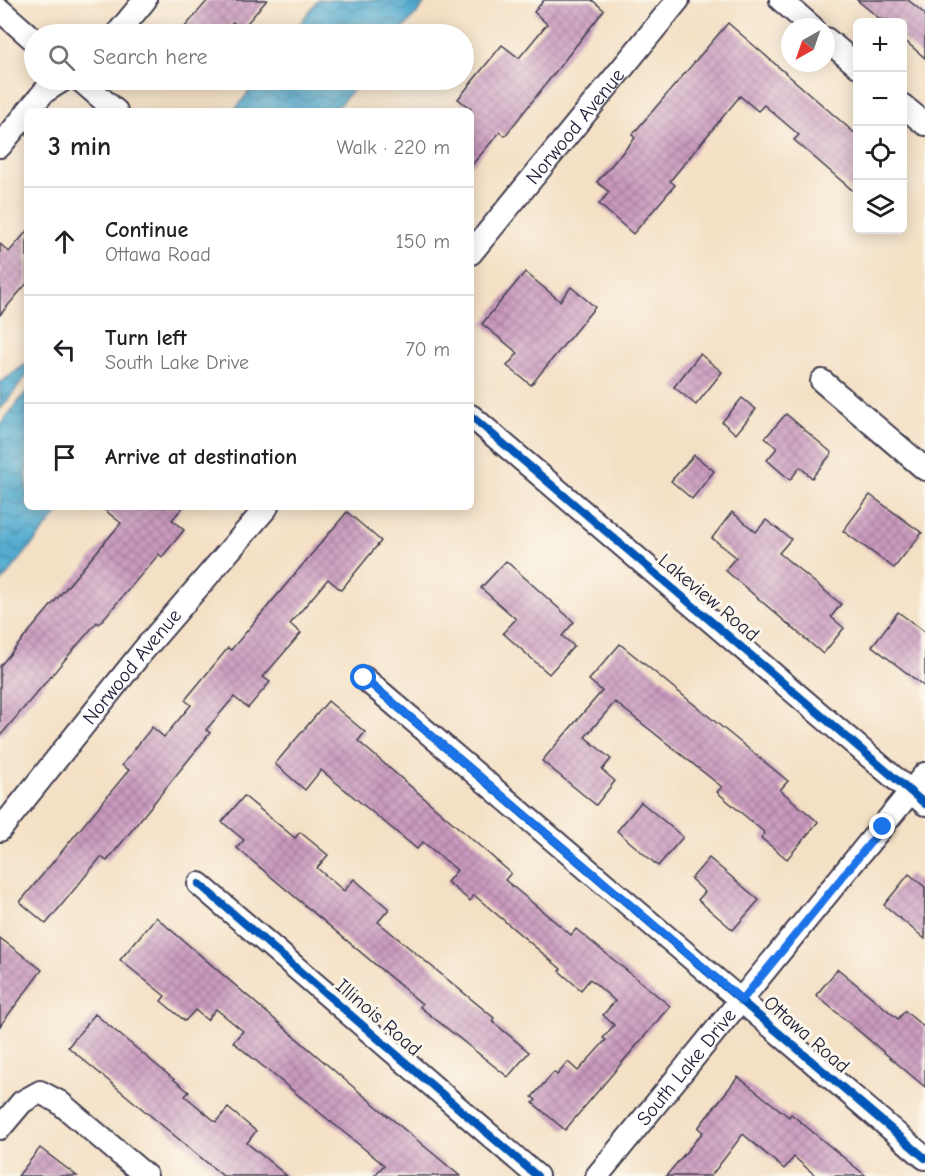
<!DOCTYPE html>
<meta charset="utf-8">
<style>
:root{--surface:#fff;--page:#f2f2f2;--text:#202124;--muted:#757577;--line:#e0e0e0}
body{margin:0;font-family:"Comic Neue",sans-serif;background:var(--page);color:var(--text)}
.controls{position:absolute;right:18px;top:18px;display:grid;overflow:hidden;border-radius:9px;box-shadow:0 3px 15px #0003}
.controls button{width:54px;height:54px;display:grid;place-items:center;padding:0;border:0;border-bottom:2px solid var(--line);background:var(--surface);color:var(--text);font:30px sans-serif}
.compass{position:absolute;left:781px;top:18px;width:54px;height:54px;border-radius:50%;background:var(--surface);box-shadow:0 3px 15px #0003;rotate:220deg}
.stop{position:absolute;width:18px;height:18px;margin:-14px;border:4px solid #1a73e8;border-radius:50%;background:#fff}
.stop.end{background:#1a73e8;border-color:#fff;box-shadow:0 2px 6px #0008}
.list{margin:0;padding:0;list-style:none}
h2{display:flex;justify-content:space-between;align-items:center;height:78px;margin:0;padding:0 24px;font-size:26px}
h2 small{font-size:20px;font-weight:400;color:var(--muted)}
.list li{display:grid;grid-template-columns:39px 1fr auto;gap:18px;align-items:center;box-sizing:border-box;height:108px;padding:0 24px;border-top:2px solid var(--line)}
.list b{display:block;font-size:22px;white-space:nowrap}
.list p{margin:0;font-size:20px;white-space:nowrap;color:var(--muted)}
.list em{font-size:20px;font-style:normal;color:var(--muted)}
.icon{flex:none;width:33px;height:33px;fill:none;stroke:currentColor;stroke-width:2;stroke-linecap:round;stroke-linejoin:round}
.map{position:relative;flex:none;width:925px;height:1176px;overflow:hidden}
.search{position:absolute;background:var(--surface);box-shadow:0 3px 15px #0003;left:24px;top:24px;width:450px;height:66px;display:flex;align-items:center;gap:15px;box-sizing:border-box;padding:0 21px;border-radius:33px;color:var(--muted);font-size:22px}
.panel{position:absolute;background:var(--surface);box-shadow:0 3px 15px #0003;left:24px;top:108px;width:450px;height:402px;border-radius:9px}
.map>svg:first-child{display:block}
.water{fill:url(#water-waves);stroke:#3a6685;stroke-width:1.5}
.building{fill:url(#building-cross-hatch)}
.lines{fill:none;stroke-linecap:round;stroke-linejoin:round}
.minor-casing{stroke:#423e50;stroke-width:26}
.minor{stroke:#fff;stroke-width:22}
.cycleway-casing{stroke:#fbf7ec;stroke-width:11}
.cycleway{stroke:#0057b8;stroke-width:8}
.route{stroke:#1a73e8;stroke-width:8}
.labels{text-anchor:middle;stroke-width:6;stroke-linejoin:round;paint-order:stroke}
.street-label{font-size:20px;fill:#22223b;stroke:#fbf7ec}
</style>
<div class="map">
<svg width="925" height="1176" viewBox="0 0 925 1176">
<defs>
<pattern id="water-waves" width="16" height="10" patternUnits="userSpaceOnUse" patternTransform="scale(1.5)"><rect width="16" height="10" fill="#52abcf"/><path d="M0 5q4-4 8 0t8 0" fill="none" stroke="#448ba9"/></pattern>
<pattern id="building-cross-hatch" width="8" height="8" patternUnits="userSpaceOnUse" patternTransform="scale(1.5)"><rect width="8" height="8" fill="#ca9abe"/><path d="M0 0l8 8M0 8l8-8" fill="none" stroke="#a47d9c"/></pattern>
</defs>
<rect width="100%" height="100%" fill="#fbf7ec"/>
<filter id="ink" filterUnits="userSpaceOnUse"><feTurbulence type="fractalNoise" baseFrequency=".0167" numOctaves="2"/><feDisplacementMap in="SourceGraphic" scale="12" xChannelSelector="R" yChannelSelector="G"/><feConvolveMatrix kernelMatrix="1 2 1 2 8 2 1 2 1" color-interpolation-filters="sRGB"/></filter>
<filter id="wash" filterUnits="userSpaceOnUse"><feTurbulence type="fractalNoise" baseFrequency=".008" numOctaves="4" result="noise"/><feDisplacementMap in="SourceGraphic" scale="24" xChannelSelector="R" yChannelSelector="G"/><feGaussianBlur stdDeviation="1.35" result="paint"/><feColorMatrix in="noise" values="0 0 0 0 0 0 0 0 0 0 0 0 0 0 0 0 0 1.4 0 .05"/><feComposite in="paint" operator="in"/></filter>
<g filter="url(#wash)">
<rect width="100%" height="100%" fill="#f4e0c5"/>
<g class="water">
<path d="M 318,0 L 428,0 L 399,34 L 292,34 Z"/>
<path d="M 258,80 L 361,80 L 334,111 L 234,111 Z"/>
<path d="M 27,363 L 27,375 L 0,410 L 0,383 Z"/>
<path d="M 27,391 L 27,507 L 63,507 L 0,584 L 0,425 Z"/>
</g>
<g id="blocks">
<g class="building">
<path d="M 208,0 L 267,0 L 242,29 L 233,22 L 222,34 L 179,34 Z"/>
<path d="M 544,0 L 592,0 L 604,10 L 505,136 L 500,132 L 471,166 L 471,109 L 458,99 L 502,45 L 519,58 L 547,24 L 534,12 Z"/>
<path d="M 857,0 L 908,0 L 925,14 L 925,58 L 903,39 L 903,22 L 884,22 Z"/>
<path d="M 728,23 L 858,136 L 858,195 L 794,140 L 799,135 L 764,105 L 758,111 L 740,96 L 670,181 L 675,185 L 633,234 L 599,204 L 609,192 L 597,182 L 635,138 L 632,135 Z"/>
<path d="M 27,231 L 27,283 L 0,315 L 0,244 L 9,252 Z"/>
<path d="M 525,272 L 560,301 L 571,287 L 595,307 L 531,385 L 507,366 L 518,353 L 482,324 Z"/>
<path d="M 700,354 L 722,372 L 696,405 L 674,387 Z"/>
<path d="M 742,398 L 756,409 L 736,434 L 722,422 Z"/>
<path d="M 786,414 L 832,453 L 812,478 L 800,467 L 790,480 L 767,460 L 777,448 L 765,438 Z"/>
<path d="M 694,455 L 714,471 L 692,499 L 671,481 Z"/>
<path d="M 870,495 L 922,533 L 894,568 L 843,531 Z"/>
<path d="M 101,507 L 183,507 L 172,520 L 184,530 L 162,557 L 159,554 L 99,624 L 97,622 L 0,736 L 0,666 L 121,523 Z"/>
<path d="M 347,512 L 381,541 L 341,590 L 328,579 L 290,624 L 301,633 L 263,677 L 270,682 L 248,708 L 234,697 L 206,730 L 210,733 L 107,861 L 101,857 L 46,924 L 20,902 L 129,770 L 122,765 L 152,727 L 164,737 L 191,705 L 185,700 L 228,648 L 231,650 Z"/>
<path d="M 732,512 L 756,532 L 766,520 L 791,539 L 779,553 L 841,604 L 831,617 L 844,628 L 823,654 L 725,570 L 736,557 L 712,538 Z"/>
<path d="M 506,561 L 574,622 L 562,636 L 574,646 L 549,674 L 503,633 L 516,619 L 481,588 Z"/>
<path d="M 898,612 L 925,632 L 925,687 L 872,646 Z"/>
<path d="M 620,644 L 788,781 L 780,790 L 818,822 L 787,859 L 761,838 L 765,833 L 717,792 L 722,787 L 615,702 L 585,737 L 611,759 L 602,770 L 615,781 L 596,805 L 542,761 L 602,691 L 589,680 Z"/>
<path d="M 328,701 L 365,732 L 358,741 L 511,873 L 505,880 L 571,935 L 576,929 L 670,1006 L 565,1130 L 533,1103 L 536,1100 L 532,1097 L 554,1072 L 557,1075 L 568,1062 L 578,1071 L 606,1040 L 603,1038 L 614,1025 L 603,1015 L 615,1001 L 590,979 L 581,990 L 559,971 L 561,969 L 474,895 L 470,901 L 447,882 L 457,870 L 423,842 L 417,849 L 321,770 L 305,790 L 275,764 Z"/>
<path d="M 244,796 L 295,838 L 300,832 L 328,855 L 317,868 L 344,891 L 354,879 L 389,909 L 378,922 L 494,1018 L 492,1021 L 529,1052 L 508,1077 L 420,1007 L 422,1004 L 237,848 L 244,840 L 222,822 Z"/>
<path d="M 641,802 L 683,837 L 658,866 L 617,831 Z"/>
<path d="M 709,858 L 759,900 L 733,930 L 698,900 L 705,892 L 691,879 Z"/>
<path d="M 909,874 L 925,887 L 925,939 L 884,905 Z"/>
<path d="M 156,917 L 345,1080 L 460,1176 L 374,1176 L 384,1165 L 233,1042 L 243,1031 L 216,1009 L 207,1020 L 195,1010 L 185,1021 L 161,1001 L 165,996 L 120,960 Z"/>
<path d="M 0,938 L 42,970 L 0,1026 Z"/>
<path d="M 838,969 L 898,1019 L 905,1011 L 925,1028 L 925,1087 L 816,995 Z"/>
<path d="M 95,1014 L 189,1092 L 185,1096 L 216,1122 L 228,1108 L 256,1131 L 247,1143 L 287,1176 L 223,1176 L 68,1047 Z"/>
<path d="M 738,1077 L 789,1117 L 791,1114 L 866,1176 L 816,1176 L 794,1157 L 784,1169 L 743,1134 L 711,1176 L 666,1176 L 703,1132 L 698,1128 Z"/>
<path d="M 40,1148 L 77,1176 L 18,1176 Z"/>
</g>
</g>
</g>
<g filter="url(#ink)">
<use href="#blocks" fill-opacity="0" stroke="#423e50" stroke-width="1.5"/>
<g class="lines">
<defs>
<g id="minor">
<path d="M 781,0 L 812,27"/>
<path d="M 0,10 L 34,40"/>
<path d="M 117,34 L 145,0"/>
<path d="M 826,39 L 858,66"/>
<path d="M 80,80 L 116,111"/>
<path d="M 902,105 L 925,124"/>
<path d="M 28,111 L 44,92 L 63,80"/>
<path d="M 0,146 L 27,113"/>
<path id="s1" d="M 471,253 L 678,0"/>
<path d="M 822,381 L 925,469"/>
<path d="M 471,416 L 925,804"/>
<path d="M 364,678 L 925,1158"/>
<path id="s2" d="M 0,830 L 142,652 L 267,507"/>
<path d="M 199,884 L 537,1176"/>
<path d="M 0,1128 L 22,1102 L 40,1092 L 59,1102 L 146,1176"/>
<path id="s3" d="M 597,1176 L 925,774"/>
</g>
</defs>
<use href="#minor" class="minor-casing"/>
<use href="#minor" class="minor"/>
<defs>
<g id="cycleway">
<path d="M 471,416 L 925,804"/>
<path d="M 364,678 L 925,1158"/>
<path d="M 199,884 L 537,1176"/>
</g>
</defs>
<use href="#cycleway" class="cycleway-casing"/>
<use href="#cycleway" class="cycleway"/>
</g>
</g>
<g class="lines" filter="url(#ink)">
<path class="route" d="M 364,678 L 742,1000 L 883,827"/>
</g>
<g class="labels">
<g class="street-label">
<text dy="7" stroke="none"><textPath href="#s1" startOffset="164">Norwood Avenue</textPath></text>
<text transform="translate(709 597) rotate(40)" y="7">Lakeview Road</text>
<text dy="7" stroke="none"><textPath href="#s2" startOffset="210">Norwood Avenue</textPath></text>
<text transform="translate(379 1017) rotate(41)" y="7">Illinois Road</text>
<text transform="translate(807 1034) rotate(41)" y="7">Ottawa Road</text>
<text dy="7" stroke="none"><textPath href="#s3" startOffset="141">South Lake Drive</textPath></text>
</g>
</g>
</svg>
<div class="controls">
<button>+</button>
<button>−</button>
<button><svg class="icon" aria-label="locate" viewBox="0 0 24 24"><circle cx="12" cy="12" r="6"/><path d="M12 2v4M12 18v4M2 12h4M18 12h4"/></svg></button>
<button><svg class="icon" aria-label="layers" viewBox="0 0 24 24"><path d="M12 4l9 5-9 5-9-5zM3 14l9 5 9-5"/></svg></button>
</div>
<svg class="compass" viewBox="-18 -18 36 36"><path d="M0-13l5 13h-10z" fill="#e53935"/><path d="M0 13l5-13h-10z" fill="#757577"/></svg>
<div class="stop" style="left:364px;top:678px"></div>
<div class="stop end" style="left:883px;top:827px"></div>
<div class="search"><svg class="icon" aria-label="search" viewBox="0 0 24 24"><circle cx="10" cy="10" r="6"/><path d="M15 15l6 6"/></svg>Search here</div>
<section class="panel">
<h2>3 min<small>Walk · 220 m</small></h2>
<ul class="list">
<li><svg class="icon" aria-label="ahead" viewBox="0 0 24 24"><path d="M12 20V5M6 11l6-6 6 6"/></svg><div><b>Continue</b><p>Ottawa Road</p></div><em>150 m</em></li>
<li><svg class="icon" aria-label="left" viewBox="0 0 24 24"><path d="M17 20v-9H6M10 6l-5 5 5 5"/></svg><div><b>Turn left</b><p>South Lake Drive</p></div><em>70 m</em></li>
<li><svg class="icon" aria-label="arrive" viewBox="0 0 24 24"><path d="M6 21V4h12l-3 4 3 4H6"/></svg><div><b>Arrive at destination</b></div></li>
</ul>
</section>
</div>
